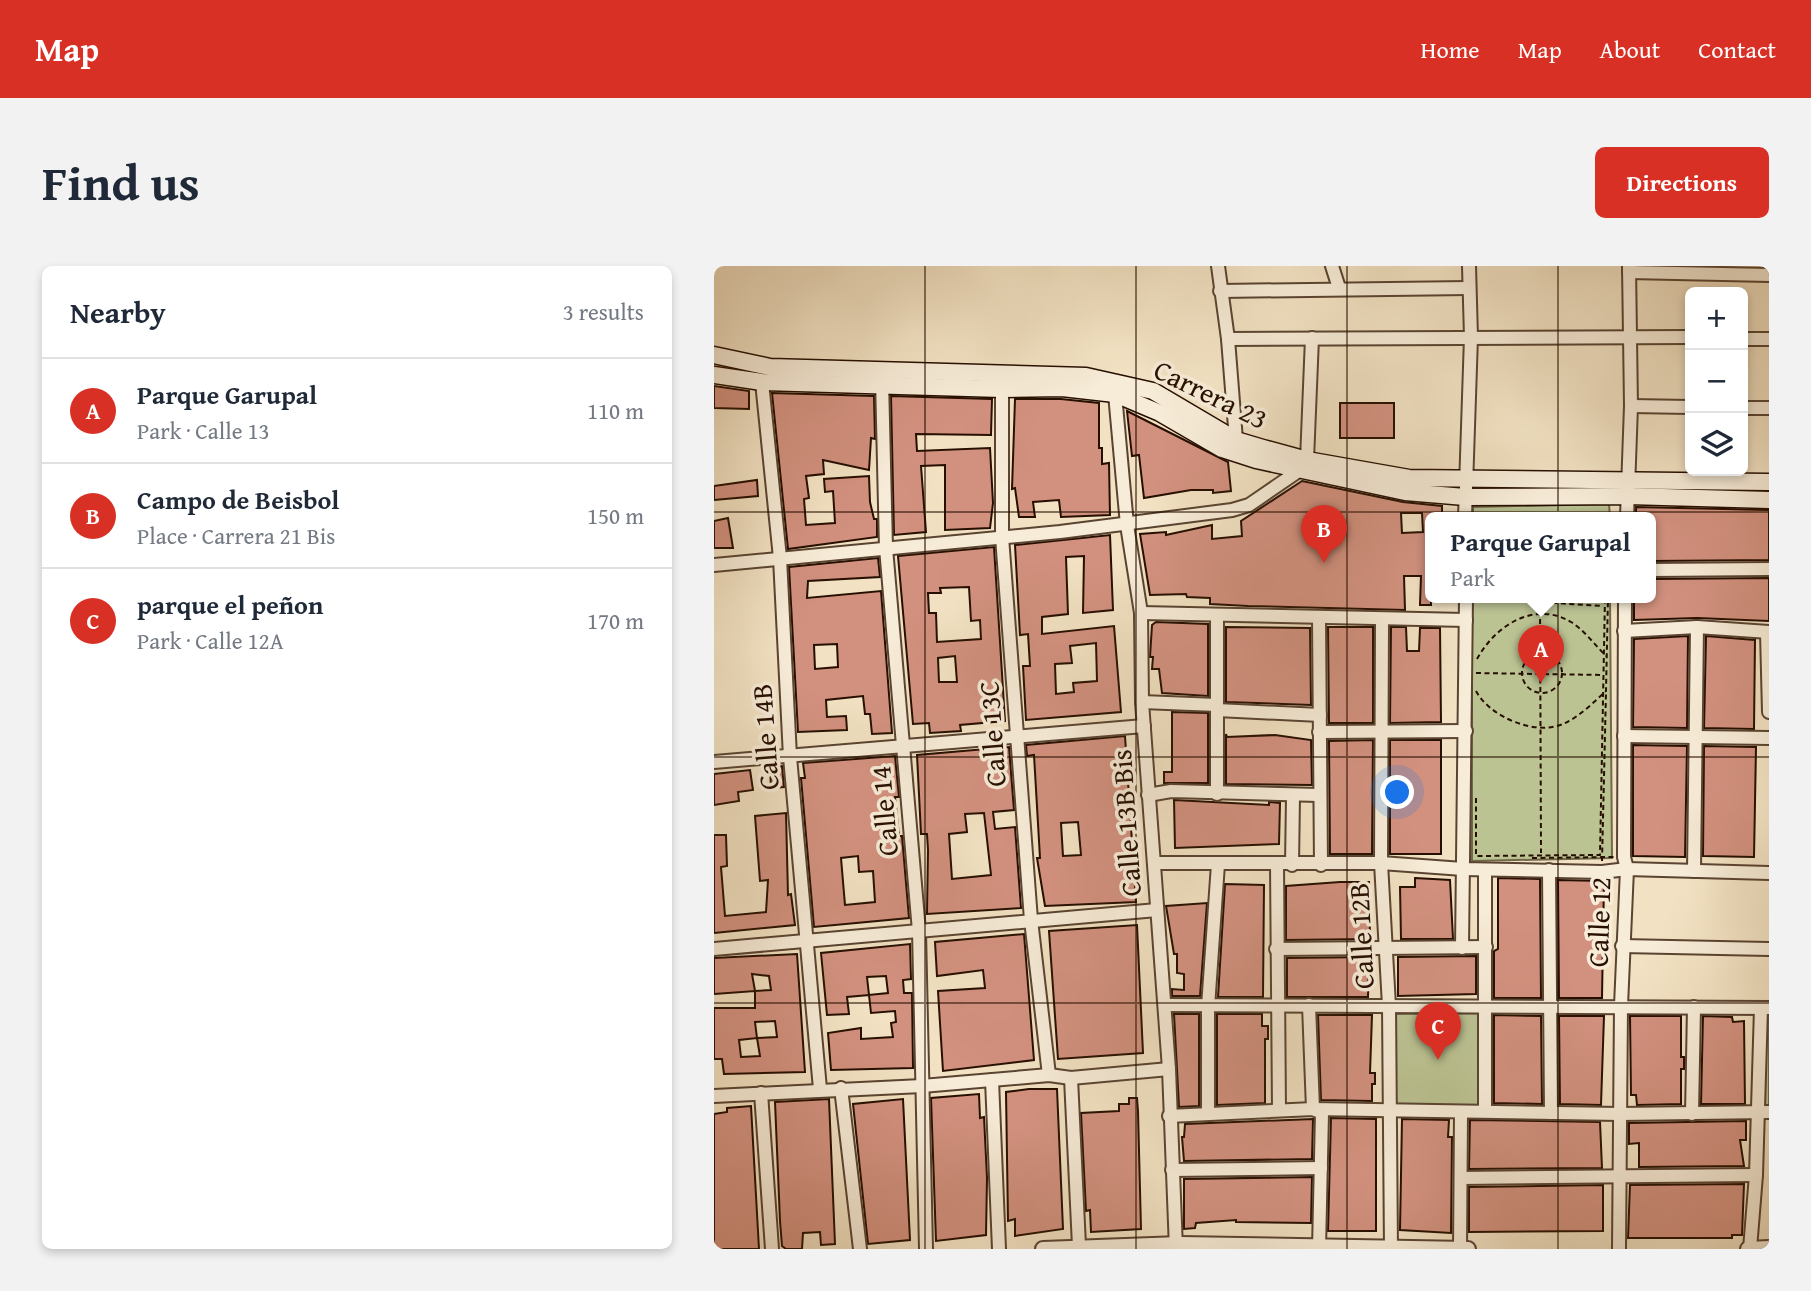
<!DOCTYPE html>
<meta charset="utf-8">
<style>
:root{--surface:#fff;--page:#f2f2f3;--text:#1f2937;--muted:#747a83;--line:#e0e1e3;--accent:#d93025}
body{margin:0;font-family:"Gentium Book Plus",serif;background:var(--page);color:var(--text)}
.controls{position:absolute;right:21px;top:21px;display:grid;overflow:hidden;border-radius:10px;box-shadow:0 4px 10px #0003}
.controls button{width:63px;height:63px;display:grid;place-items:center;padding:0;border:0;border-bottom:2px solid var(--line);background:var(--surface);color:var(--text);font:35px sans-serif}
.you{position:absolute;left:684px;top:527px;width:24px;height:24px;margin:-18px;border:5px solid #fff;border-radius:50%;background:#1a73e8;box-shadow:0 0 0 10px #1a73e833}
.badge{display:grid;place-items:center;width:46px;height:46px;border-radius:50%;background:var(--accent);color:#fff;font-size:23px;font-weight:700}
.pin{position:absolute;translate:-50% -58px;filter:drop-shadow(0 2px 4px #0008)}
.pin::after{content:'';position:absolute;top:37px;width:24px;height:21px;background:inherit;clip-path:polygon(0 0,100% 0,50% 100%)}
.popup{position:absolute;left:711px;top:246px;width:231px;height:91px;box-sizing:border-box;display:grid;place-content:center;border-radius:10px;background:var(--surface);filter:drop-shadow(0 2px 5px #0005);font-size:23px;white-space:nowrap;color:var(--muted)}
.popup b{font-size:26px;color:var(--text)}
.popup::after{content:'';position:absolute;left:50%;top:100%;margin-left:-14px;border:14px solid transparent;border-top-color:var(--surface)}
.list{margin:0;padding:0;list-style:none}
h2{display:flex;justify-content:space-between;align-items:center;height:91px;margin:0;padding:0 28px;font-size:30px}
h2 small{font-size:23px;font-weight:400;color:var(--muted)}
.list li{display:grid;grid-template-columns:46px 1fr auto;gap:21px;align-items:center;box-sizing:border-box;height:105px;padding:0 28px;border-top:2px solid var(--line)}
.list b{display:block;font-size:26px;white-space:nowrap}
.list p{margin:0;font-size:23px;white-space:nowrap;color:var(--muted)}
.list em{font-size:23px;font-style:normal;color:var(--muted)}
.icon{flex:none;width:38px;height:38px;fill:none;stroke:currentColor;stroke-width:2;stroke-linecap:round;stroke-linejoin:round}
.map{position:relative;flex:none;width:1055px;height:983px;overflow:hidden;border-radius:10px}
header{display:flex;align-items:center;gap:42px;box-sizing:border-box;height:98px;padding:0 35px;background:var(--accent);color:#fff}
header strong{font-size:33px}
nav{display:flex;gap:38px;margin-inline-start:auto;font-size:24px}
.intro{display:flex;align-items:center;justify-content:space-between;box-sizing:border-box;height:168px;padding:0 42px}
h1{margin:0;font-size:49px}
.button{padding:18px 32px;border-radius:10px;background:var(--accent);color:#fff;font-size:24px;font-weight:700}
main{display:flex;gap:42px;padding:0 42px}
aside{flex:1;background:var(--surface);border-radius:10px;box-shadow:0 4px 10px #0003}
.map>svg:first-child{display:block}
.green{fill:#bcc393;stroke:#72694a;stroke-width:2}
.building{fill:#d2917f;stroke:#270f00;stroke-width:2;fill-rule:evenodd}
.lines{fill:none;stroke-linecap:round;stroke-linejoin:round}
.minor-casing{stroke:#5a4431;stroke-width:16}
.tertiary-casing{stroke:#5a4431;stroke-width:18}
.secondary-casing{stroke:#270f00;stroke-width:19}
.path{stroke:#270f00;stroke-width:2;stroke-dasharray:5 3.5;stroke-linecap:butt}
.minor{stroke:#f7ecd8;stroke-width:12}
.tertiary{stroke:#f7ecd8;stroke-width:14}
.secondary{stroke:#f7ecd8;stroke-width:16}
.grid{fill:none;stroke:#270f00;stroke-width:2;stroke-opacity:0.55}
.labels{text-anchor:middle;stroke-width:7;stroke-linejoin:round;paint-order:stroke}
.street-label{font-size:28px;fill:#270f00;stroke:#f7ecd8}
</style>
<header>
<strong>Map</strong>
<nav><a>Home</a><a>Map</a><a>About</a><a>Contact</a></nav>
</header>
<div class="intro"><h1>Find us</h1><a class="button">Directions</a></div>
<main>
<aside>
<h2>Nearby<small>3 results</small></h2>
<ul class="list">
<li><span class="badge">A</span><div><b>Parque Garupal</b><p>Park · Calle 13</p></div><em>110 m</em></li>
<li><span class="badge">B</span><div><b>Campo de Beisbol</b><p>Place · Carrera 21 Bis</p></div><em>150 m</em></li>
<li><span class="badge">C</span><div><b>parque el peñon</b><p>Park · Calle 12A</p></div><em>170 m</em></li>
</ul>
</aside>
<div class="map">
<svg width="1055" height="983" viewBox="0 0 1055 983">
<rect width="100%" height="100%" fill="#f2e2c3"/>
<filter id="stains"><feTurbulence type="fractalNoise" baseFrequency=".00286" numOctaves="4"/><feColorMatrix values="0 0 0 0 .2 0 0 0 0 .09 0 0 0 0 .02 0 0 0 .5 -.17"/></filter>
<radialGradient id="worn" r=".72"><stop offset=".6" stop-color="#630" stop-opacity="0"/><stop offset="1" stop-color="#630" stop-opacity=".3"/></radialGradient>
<g class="green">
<path d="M 895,238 L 896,251 L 759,251 L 759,241 Z"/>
<path d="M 758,331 L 896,331 L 898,592 L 758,595 Z"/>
<path d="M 1045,741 L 1055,742 L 1055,840 L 1043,840 Z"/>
<path d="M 767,747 L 767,840 L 682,841 L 682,748 Z"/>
</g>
<g class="building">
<path d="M 0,120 L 35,125 L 35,143 L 0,142 Z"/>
<path d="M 58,127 L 160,130 L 161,173 L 157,172 L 155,204 L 109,194 L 110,208 L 92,210 L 95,232 L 90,233 L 92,259 L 121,257 L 119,225 L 111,226 L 110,213 L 155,210 L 156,236 L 160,253 L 163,253 L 163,271 L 74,283 Z"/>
<path d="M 177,130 L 278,133 L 277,169 L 202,168 L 203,185 L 276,182 L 279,237 L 276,262 L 231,264 L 231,199 L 207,200 L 212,266 L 180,269 Z"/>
<path d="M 301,133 L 347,133 L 385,137 L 385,182 L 388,182 L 388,198 L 395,197 L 396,249 L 347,251 L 345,234 L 319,236 L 321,251 L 305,251 L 301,222 L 298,223 Z"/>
<rect x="626" y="137" width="54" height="35"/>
<path d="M 413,145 L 514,196 L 517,225 L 499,227 L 499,224 L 477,224 L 430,232 L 425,189 L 418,190 Z"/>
<path d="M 43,214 L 44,230 L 0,234 L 0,220 Z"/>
<path d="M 588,215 L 689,236 L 728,240 L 728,251 L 717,251 L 717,339 L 706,339 L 707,310 L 690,310 L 691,344 L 534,340 L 496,338 L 496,332 L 473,331 L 472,328 L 436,329 L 426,268 L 452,266 L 452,269 L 498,259 L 498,273 L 528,270 L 527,255 ZM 687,247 L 708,247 L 709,266 L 688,267 Z"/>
<path d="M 922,241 L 1055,244 L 1055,294 L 937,295 L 937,251 L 922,251 Z"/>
<path d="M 14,252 L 19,282 L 0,282 L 0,255 Z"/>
<path d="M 396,269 L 399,344 L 369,347 L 370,290 L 352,291 L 354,348 L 328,351 L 328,368 L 400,360 L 407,446 L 312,454 L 309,400 L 316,400 L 314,368 L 306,369 L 301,279 ZM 382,377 L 383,415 L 359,417 L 360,426 L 342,428 L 341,398 L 358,397 L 356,380 Z"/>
<path d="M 280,281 L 291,455 L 246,459 L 247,465 L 216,467 L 215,457 L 199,458 L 184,290 ZM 255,321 L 257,355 L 266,354 L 267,373 L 223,376 L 222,347 L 215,347 L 214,327 L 227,327 L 226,322 ZM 241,390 L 243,416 L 225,416 L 224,392 Z"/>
<path d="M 164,292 L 166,311 L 94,315 L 93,332 L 167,325 L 178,467 L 158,468 L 156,448 L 151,448 L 149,430 L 112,434 L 113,451 L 132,450 L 133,464 L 84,466 L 75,301 ZM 123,378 L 124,401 L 101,403 L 100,379 Z"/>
<path d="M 1055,312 L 1055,355 L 983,352 L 920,354 L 920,331 L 937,331 L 937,313 Z"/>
<path d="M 442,356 L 494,358 L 494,430 L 448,427 L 445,403 L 438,403 L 439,391 L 436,391 L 438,359 Z"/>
<path d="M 512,361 L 596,362 L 597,439 L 512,436 Z"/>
<path d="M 614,361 L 659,361 L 659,457 L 615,457 Z"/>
<path d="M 677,361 L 692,361 L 693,385 L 705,385 L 706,362 L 726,362 L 727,456 L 676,457 Z"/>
<path d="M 974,370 L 973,462 L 919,461 L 920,373 Z"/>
<path d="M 992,370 L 1041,374 L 1040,463 L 990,462 Z"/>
<path d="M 458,446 L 494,447 L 494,517 L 450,517 L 450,506 L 458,506 Z"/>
<path d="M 512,468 L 513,471 L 561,469 L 597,474 L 598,519 L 512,518 Z"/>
<path d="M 411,470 L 422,636 L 331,640 L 323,592 L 326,592 L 320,489 L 313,490 L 312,479 ZM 364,556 L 367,589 L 349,590 L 347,557 Z"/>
<path d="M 659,474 L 658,588 L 616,588 L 615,475 Z"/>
<rect x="676" y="474" width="51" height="114"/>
<path d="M 919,479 L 973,480 L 971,591 L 919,590 Z"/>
<path d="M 990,480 L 1042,481 L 1040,591 L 989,590 Z"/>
<path d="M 295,481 L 300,544 L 279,546 L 281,563 L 301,561 L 307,642 L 213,648 L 214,584 L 213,568 L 207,568 L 203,489 ZM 270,547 L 277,609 L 238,613 L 235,568 L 253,566 L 251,548 Z"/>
<path d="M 181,490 L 185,531 L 181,531 L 185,570 L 188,570 L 195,652 L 100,661 L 87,512 L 91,512 L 89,497 ZM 144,590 L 145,606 L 159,605 L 161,636 L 131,639 L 127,592 Z"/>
<path d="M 68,500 L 70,521 L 57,522 L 56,501 Z"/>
<path d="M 36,504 L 39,524 L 24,526 L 25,535 L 0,539 L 0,508 Z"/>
<path d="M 460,534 L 555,539 L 555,536 L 566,537 L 565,578 L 461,582 Z"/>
<path d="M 72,547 L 74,629 L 77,628 L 81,659 L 0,667 L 0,569 L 12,569 L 13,600 L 7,601 L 11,650 L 52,646 L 54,614 L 46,615 L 41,550 Z"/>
<path d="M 701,612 L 736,614 L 739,673 L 687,673 L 686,621 L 701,621 Z"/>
<path d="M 784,612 L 826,613 L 827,732 L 780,732 L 780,685 L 784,683 Z"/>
<path d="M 844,614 L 890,615 L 888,732 L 845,732 Z"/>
<path d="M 626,616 L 655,616 L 656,673 L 572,674 L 572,620 Z"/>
<path d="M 511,618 L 550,619 L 549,731 L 504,731 Z"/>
<path d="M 493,637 L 486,730 L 458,730 L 458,723 L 470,724 L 470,708 L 463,707 L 463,688 L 460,688 L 452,640 Z"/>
<path d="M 423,659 L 429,787 L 344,793 L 335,665 Z"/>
<path d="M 310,668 L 320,794 L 229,805 L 224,725 L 271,722 L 269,704 L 223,710 L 221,676 Z"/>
<path d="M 196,678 L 197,713 L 189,714 L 190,727 L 198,727 L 199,802 L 117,804 L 114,767 L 147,762 L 147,773 L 179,771 L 177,757 L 182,756 L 181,745 L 157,747 L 155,729 L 133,731 L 135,748 L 113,749 L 107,687 ZM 172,710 L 174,727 L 155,729 L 153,711 Z"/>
<path d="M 83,688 L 91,806 L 10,808 L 8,793 L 0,793 L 0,742 L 41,742 L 41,725 L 0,728 L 0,692 ZM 38,708 L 55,710 L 57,724 L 41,725 ZM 61,755 L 63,771 L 43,772 L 41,756 ZM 43,772 L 46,790 L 27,791 L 25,774 Z"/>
<path d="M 762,690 L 762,728 L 684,730 L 684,691 Z"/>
<path d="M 655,691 L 654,731 L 573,731 L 573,692 Z"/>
<path d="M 460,748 L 485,748 L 485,840 L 465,841 Z"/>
<path d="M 503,748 L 548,748 L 548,760 L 554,760 L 554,773 L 551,773 L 551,837 L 503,839 Z"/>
<path d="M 604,749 L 658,749 L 656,807 L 661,807 L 661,818 L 658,818 L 658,835 L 607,834 Z"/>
<path d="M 780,749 L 827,750 L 828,838 L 780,837 Z"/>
<path d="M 845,750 L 890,750 L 887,839 L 846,838 Z"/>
<path d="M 916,750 L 967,750 L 967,791 L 970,791 L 970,803 L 967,803 L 967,838 L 923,839 L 922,829 L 917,829 Z"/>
<path d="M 989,750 L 1018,751 L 1019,756 L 1030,755 L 1031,838 L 987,838 Z"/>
<path d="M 315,823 L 343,823 L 349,963 L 301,970 L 301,953 L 294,955 L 292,826 Z"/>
<path d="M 265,828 L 266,852 L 270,851 L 273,912 L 272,969 L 222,975 L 217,832 Z"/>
<path d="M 415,832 L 423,832 L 424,845 L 427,963 L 377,966 L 376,944 L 372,945 L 367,847 L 405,845 L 405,838 L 415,838 Z"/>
<path d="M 115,833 L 121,978 L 107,979 L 106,966 L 89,967 L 88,983 L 72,983 L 68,980 L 66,955 L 61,836 Z"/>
<path d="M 189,833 L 196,974 L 154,978 L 139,838 Z"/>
<path d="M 37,840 L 45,983 L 0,983 L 0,848 L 13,846 L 13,842 Z"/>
<path d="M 617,852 L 662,853 L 662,965 L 614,965 Z"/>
<path d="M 599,853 L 598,893 L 470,895 L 468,871 L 470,871 L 471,858 Z"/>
<path d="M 688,853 L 735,854 L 734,871 L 738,871 L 737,967 L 686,964 Z"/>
<path d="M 756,854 L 886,856 L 888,902 L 755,903 Z"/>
<path d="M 1032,855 L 1032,874 L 1026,874 L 1030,900 L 925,901 L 925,877 L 915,878 L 915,857 Z"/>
<path d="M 598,911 L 597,957 L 522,956 L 522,954 L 482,957 L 481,962 L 470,963 L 470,913 Z"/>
<path d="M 1030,918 L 1028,969 L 1018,969 L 1018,972 L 914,972 L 916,919 Z"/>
<path d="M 889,919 L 889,965 L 755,966 L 755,921 Z"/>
</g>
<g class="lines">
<defs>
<g id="minor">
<path d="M 504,0 L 514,73 L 522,174"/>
<path d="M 618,0 L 625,22"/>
<path d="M 915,6 L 1055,9"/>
<path d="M 506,25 L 755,22"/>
<path d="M 514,73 L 976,71"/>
<path d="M 1029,73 L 1055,73"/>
<path d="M 168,113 L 172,282 L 205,665 L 212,983"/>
<path d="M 48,116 L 66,292 L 76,491 L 106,823"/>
<path d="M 288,123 L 288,271 L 317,654 L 335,809"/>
<path d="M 401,128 L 413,259 L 427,347 L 428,436 L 455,803 L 462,983"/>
<path d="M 917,140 L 976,141"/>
<path d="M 1029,142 L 1055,142"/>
<path d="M 593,194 L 598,72"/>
<path d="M 751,251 L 757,71 L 755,0"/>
<path d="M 913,251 L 917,140 L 915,0"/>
<path d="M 0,299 L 346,266 L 518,244 L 535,239 L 586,204"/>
<path d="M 937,304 L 1055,303"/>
<path d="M 427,347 L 752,354"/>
<path d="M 503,349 L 503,528"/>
<path d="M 605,353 L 607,599"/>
<path d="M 668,355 L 667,597 L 675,740 L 677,983"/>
<path d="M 910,365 L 983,361 L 1055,366"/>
<path d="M 1053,366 L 1055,446"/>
<path d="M 428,436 L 503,439"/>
<path d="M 503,444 L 606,449"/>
<path d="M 605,466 L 752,465"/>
<path d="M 910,470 L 1055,472"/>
<path d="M 0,496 L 430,460"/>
<path d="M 434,529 L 457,525 L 605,529"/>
<path d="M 440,597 L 667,597 L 749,603 L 888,606 L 913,603 L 1055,607"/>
<path d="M 563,598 L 565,844"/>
<path d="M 578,599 L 579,530"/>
<path d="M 835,604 L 837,847"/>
<path d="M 980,605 L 983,361"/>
<path d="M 908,680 L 1055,683"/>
<path d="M 748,682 L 752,331"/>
<path d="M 0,683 L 443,644"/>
<path d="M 562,683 L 772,681"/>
<path d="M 451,739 L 1055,742"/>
<path d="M 595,739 L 599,843 L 608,847 L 605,983"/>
<path d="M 357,812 L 365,980"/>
<path d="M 278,814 L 285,983"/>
<path d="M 127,822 L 146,983"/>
<path d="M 47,827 L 58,983"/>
<path d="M 0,830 L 208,820 L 335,809 L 357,812 L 455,803"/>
<path d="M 771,843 L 771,604"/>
<path d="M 494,846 L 494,741 L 504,598"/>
<path d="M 978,848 L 980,741"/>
<path d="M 455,850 L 599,843 L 906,848 L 1055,846"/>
<path d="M 458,904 L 607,902"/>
<path d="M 747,912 L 1042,909"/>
<path d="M 746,983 L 747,847"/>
<path d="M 905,983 L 907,740 L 913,603 L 910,591 L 911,331"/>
<path d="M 1036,983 L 1042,909 L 1047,742"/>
</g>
<g id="tertiary">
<path d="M 329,983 L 466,978 L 754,983"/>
<path d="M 1034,983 L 1055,982"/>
</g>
<g id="secondary">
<path d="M 0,89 L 56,101 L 372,110 L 439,125 L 522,174 L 549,182 L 593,194 L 695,212 L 1055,216"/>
<path d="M 0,109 L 48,116 L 288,123 L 348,122 L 401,128 L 446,147 L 508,183 L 542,194 L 691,226 L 751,231 L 914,230 L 1055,234"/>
</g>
</defs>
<use href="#minor" class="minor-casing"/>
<use href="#tertiary" class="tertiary-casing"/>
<use href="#secondary" class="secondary-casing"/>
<g class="path">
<path d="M 762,332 L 889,340"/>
<path d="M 826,336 L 827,587"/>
<circle cx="828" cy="407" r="20"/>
<path d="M 763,393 C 781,360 820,334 857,356 C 870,364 881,379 892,390"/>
<path d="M 762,407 L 889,409"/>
<path d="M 762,425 C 776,451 821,470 849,458 C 865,451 879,437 892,425 L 894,331"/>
<path d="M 762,532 L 762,590 L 886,589 L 891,331"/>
<path d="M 818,592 L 900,591"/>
<path d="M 888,595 L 892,426"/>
</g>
<use href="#minor" class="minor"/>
<use href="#tertiary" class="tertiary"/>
<use href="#secondary" class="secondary"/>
</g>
<path class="grid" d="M 211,0 L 211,983M 422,0 L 422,983M 633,0 L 633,983M 844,0 L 844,983M 0,246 L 1055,246M 0,491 L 1055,491M 0,737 L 1055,737"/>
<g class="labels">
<g class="street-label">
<text transform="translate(497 128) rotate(26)" y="10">Carrera 23</text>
<text transform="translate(278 468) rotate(-94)" y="10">Calle 13C</text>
<text transform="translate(51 471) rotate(-94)" y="10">Calle 14B</text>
<text transform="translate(170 545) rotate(-95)" y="10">Calle 14</text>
<text transform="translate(412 557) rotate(-94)" y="10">Calle 13B Bis</text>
<text transform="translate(885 656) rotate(-88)" y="10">Calle 12</text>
<text transform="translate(647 670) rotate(-93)" y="10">Calle 12B</text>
</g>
</g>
<rect width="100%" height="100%" filter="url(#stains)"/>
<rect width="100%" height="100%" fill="url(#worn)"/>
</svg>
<div class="controls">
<button>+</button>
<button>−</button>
<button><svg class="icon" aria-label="layers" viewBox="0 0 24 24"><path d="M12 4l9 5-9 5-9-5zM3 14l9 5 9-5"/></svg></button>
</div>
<div class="you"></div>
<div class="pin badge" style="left:827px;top:417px">A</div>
<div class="popup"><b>Parque Garupal</b>Park</div>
<div class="pin badge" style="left:610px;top:297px">B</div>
<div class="pin badge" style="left:724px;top:794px">C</div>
</div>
</main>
